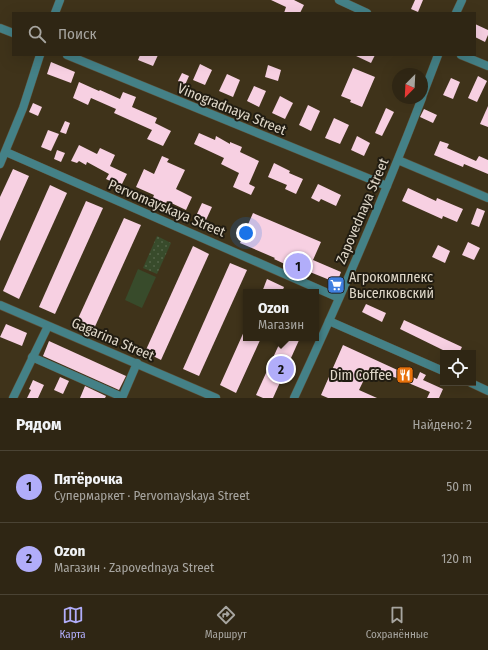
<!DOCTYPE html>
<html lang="ru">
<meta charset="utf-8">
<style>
:root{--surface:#2f2614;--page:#3b3222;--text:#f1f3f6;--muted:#a7a5a0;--line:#4a4334;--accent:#b1adfa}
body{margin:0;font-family:"Fira Sans Condensed",sans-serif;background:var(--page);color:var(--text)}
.controls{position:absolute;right:12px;bottom:12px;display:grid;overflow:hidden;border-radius:0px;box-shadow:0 4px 16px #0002}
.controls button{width:36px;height:36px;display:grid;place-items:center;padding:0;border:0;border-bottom:1px solid var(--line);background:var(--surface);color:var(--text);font:20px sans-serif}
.compass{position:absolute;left:392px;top:68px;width:36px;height:36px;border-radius:50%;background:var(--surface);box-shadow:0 4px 16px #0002;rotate:204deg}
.you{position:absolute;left:246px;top:233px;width:14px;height:14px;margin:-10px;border:3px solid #fff;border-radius:50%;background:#1a73e8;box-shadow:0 0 0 6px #1a73e833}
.badge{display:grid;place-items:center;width:26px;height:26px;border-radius:50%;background:var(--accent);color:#111;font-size:13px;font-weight:700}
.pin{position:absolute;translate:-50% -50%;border:2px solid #fff;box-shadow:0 1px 4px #0006}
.popup{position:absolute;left:243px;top:289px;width:76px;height:52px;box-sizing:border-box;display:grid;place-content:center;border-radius:0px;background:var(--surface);filter:drop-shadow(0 1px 3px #0005);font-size:13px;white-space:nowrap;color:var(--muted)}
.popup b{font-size:15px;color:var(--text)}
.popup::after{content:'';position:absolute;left:50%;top:100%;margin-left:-8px;border:8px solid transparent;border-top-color:var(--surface)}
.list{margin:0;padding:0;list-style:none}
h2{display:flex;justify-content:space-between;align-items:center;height:52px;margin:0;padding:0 16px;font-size:17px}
h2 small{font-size:13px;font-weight:400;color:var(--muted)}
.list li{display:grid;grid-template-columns:26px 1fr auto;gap:12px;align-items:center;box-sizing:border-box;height:72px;padding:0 16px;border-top:1px solid var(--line)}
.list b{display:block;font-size:15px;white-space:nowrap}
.list p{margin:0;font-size:13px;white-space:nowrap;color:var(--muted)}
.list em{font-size:13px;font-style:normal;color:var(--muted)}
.icon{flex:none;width:22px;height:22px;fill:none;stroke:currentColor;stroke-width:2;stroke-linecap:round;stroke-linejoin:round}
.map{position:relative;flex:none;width:488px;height:398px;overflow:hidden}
.search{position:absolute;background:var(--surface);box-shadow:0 4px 16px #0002;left:12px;right:12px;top:12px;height:44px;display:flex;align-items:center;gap:10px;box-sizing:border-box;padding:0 14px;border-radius:0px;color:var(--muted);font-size:15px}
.sheet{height:196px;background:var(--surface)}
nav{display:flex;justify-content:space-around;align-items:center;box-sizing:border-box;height:56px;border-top:1px solid var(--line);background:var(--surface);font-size:11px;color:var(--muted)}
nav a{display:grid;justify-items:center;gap:2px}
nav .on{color:var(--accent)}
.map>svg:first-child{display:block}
.green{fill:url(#green-dots)}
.pitch{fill:#384b2b}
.building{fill:#f7d0e2}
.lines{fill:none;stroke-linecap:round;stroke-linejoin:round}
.minor-casing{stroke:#5c513a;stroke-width:9}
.minor{stroke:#448187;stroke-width:8}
.labels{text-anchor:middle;stroke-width:4;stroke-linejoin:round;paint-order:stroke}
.street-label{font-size:14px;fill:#e0d8c9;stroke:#211c11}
.poi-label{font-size:14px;fill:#e0d8c9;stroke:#211c11;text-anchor:start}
</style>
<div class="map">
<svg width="488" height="398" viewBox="0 0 488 398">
<defs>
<pattern id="green-dots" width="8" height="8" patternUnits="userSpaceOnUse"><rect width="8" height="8" fill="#384b2b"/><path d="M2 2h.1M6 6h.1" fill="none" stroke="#546448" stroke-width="1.8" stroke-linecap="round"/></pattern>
</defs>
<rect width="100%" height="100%" fill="#3f331a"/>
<path class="green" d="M 157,236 L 171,243 L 157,274 L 143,268 Z"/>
<path class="pitch" d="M 138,269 L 156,277 L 142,308 L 125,300 Z"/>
<g class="building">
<path d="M 271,0 L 294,0 L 304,5 L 300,13 L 284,13 L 286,7 Z"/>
<path d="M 415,0 L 423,0 L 418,12 L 411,9 Z"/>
<path d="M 475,24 L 488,30 L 488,35 L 485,42 L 475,37 Z"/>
<path d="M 140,55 L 158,55 L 153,66 L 138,60 Z"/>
<path d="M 354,55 L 375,55 L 371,63 Z"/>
<path d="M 51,62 L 75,72 L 71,83 L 47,74 Z"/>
<path d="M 200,64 L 212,70 L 205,85 L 193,80 Z"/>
<path d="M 268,65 L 281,70 L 278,81 L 265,77 Z"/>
<path d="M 353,68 L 375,77 L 362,107 L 350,102 L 351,100 L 341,96 Z"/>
<path d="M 182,73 L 189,76 L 185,85 L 178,81 Z"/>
<path d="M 227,74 L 240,80 L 233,97 L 219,91 Z"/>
<path d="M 478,76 L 487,81 L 477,102 L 468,98 Z"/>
<path d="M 451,78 L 460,82 L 453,99 L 443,95 Z"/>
<path d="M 79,82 L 99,91 L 100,90 L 120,99 L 123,92 L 136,97 L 132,107 L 157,118 L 155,123 L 171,131 L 163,146 L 147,139 L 152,130 L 114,113 L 116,109 L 91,98 L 88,105 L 73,98 Z"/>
<path d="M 254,86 L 266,91 L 259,107 L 247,101 Z"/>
<path d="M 280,96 L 293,103 L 285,119 L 272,113 Z"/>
<path d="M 33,103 L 42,107 L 38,116 L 29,112 Z"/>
<path d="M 308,105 L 320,111 L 311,131 L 299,125 Z"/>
<path d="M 488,106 L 488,127 L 480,124 Z"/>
<path d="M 386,108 L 394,112 L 382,136 L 375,133 Z"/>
<path d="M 424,109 L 437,115 L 433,123 L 420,117 Z"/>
<path d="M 334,118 L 349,125 L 340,144 L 325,138 Z"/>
<path d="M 65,121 L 70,123 L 66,134 L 60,132 Z"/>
<path d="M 48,130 L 59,134 L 51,151 L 41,147 Z"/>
<path d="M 199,133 L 215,140 L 216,136 L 230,144 L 230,142 L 242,147 L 240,152 L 259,161 L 249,184 L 255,187 L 251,195 L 233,187 L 239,173 L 221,164 L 224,158 L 194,144 Z"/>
<path d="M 357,136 L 370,143 L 364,156 L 351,150 Z"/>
<path d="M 440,141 L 449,144 L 447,148 L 476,161 L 479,156 L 488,160 L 488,174 L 464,164 L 463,167 L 434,155 Z"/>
<path d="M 79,145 L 97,154 L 100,148 L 115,155 L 110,166 L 127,174 L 121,186 L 106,179 L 109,174 L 87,162 L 86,165 L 79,161 L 77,163 L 71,161 Z"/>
<path d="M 57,150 L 65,153 L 61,162 L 54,159 Z"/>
<path d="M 162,156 L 169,159 L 167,162 L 185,170 L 176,189 L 192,197 L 186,210 L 167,201 L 164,208 L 151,202 L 154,195 L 136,187 L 144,169 L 154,174 Z"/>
<path d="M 274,163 L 290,171 L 289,173 L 303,179 L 296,194 L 285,189 L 287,185 L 268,177 Z"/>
<path d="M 13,169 L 29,176 L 0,241 L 0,197 Z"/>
<path d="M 318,184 L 341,195 L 336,206 L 321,199 L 319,202 L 311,198 Z"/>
<path d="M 50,185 L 67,193 L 19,299 L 3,291 Z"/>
<path d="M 408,188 L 436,201 L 437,198 L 463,209 L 457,222 L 443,216 L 442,219 L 402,201 Z"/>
<path d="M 86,201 L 103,208 L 55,314 L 39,307 Z"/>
<path d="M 202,203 L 212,207 L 206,220 L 196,216 Z"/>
<path d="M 477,208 L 485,211 L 479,227 L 471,224 Z"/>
<path d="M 253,213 L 321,242 L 313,260 L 341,272 L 337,283 L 305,270 L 304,273 L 274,259 L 275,258 L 240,243 Z"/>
<path d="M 124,218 L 141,225 L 93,331 L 76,323 Z"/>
<path d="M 468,242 L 480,248 L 474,260 L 462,255 Z"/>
<path d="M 438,245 L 450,251 L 445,263 L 432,257 Z"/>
<path d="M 193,246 L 209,254 L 161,360 L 145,352 Z"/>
<path d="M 230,263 L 247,270 L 199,376 L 183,369 Z"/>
<path d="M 267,279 L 284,287 L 282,292 L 262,292 Z"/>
<path d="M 366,304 L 386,313 L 382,322 L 362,312 Z"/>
<path d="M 404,320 L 462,347 L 459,353 L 449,353 L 400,329 Z"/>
<path d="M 6,324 L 27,333 L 22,346 L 0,337 Z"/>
<path d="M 246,327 L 246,338 L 261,338 L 236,393 L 220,385 Z"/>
<path d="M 282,338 L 300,338 L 273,398 L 263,398 L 256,395 Z"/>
<path d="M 49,341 L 126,376 L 119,390 L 43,356 Z"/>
<path d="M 343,345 L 417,379 L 420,372 L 426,375 L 423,380 L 443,389 L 439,398 L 427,398 L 430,392 L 370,367 L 359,390 L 377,398 L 328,398 L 321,395 Z"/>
<path d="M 60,377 L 69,381 L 63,394 L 54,390 Z"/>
<path d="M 33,380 L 44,385 L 38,398 L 27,398 L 31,390 L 29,389 Z"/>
<path d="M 85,386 L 106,396 L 105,398 L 80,398 Z"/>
</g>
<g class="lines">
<defs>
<g id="minor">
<path d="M 339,0 L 367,13"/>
<path d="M 55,13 L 60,0"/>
<path d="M 456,13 L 462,0"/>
<path d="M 0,28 L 13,33"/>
<path d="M 67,55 L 387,186"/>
<path d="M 461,55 L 488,66"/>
<path d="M 422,97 L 438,55"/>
<path d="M 6,152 L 339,298"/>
<path d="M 398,160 L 488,198"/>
<path d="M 0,164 L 23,108 L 40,55"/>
<path d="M 0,305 L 216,398"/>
<path d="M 329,321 L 443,371"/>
<path d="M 32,357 L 122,397"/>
<path d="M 471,383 L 488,391"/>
<path d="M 13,398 L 48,326"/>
<path d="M 122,398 L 137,363"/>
<path d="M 294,398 C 340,299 383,199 422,98"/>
</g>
</defs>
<use href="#minor" class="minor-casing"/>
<use href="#minor" class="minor"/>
</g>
<defs>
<symbol id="supermarket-square" viewBox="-11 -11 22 22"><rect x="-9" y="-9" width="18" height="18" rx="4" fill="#3f7fe0" stroke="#211c11"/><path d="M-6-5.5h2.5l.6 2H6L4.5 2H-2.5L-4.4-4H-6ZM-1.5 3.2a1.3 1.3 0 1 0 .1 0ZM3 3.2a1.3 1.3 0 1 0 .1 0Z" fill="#fff"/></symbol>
<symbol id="restaurant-square" viewBox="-11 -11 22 22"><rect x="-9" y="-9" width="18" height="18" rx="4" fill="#e8710a" stroke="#211c11"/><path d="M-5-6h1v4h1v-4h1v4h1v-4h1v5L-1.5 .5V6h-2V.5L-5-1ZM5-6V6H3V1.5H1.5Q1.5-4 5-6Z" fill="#fff"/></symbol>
</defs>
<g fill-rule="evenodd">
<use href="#supermarket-square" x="326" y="275" width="20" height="20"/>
<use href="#restaurant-square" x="395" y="365" width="20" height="20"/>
</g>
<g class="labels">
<g class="street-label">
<text transform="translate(232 109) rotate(22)" y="5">Vinogradnaya Street</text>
<text transform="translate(167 208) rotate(23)" y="5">Pervomayskaya Street</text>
<text transform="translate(362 211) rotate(-67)" y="5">Zapovednaya Street</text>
<text transform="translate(113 339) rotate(23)" y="5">Gagarina Street</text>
</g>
<g class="poi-label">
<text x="349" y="282">Агрокомплекс<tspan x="349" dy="16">Выселковский</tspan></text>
<text x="392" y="380" text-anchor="end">Dim Coffee</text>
</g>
</g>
</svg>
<div class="controls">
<button><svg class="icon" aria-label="locate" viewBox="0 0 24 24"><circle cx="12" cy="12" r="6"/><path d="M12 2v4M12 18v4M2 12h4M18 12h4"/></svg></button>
</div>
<svg class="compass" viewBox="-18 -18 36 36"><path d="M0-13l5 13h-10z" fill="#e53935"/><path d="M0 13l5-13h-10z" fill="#a7a5a0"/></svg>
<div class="you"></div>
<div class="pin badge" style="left:298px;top:266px">1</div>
<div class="pin badge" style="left:281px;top:369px">2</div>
<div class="popup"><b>Ozon</b>Магазин</div>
<div class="search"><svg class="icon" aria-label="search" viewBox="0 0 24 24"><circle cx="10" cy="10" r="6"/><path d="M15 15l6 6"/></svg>Поиск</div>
</div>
<section class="sheet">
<h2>Рядом<small>Найдено: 2</small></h2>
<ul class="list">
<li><span class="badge">1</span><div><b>Пятёрочка</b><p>Супермаркет · Pervomayskaya Street</p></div><em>50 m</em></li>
<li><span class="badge">2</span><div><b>Ozon</b><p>Магазин · Zapovednaya Street</p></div><em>120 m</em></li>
</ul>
</section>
<nav>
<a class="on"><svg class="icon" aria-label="map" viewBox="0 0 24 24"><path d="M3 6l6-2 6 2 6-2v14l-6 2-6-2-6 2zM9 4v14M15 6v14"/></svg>Карта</a>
<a><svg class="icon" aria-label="directions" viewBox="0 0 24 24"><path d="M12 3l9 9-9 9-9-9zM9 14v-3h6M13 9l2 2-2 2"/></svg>Маршрут</a>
<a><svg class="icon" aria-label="saved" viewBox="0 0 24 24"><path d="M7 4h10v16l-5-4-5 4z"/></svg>Сохранённые</a>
</nav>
